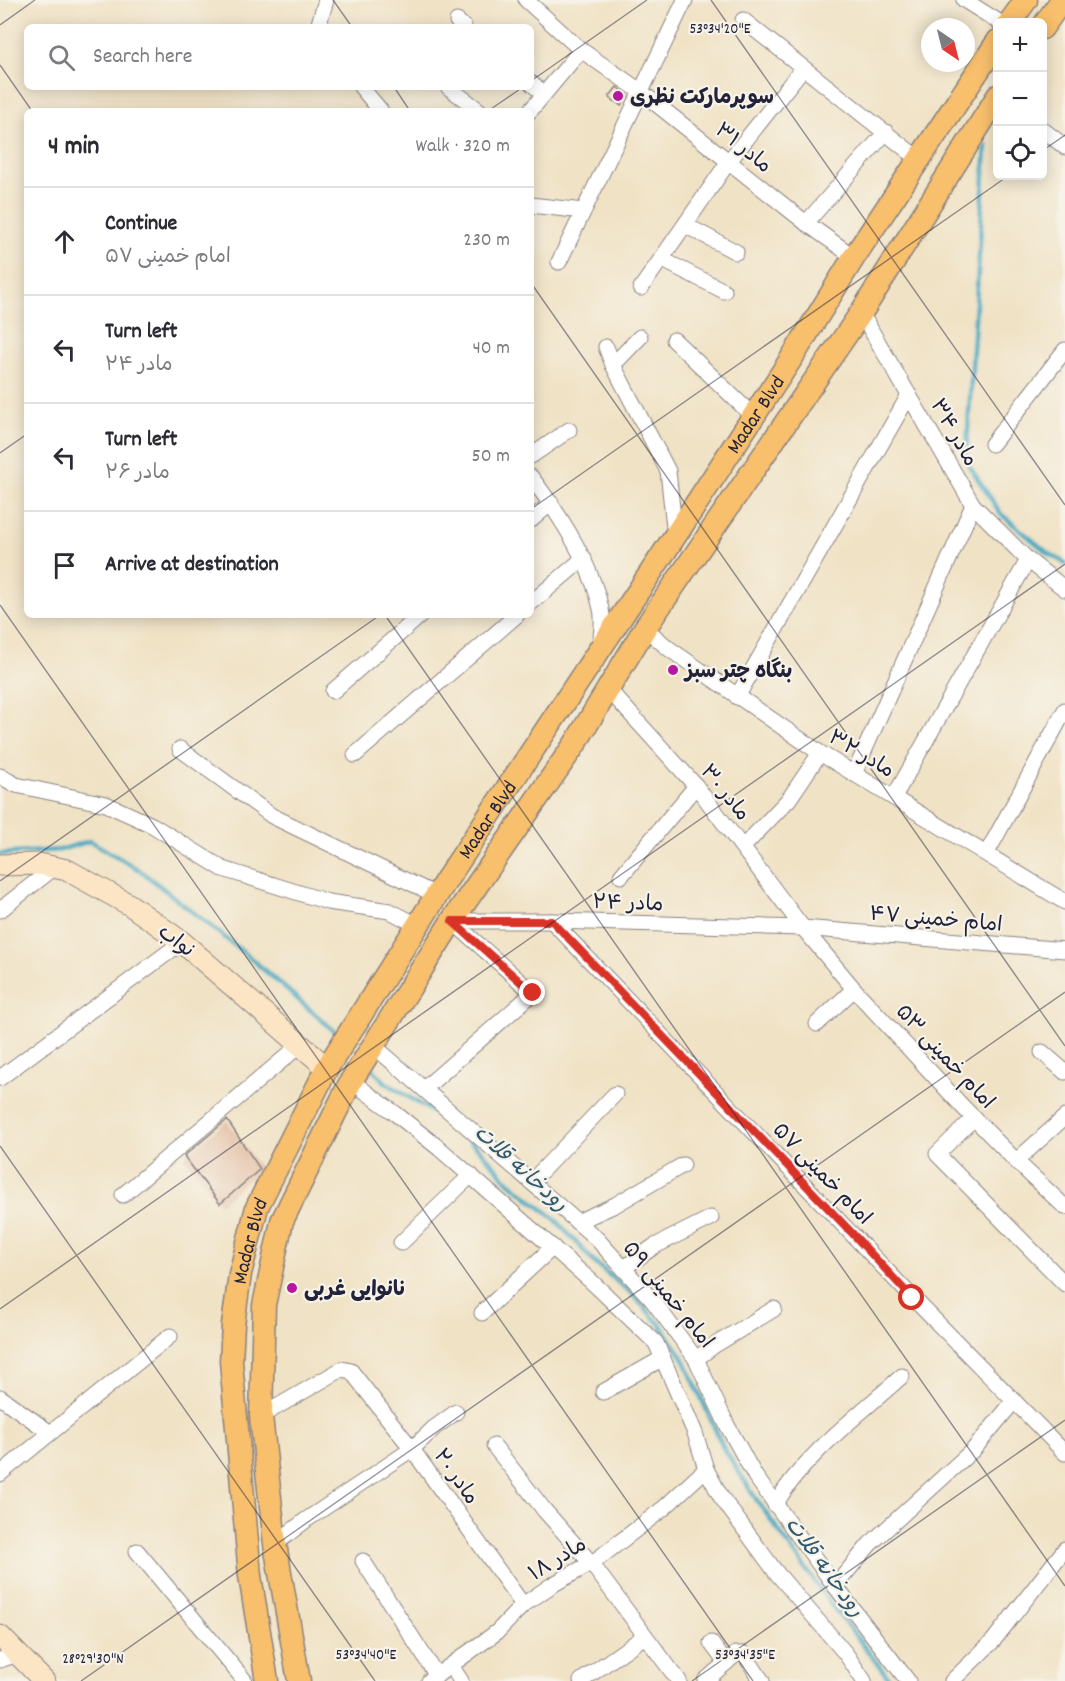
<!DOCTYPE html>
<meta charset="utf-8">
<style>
:root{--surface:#fff;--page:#f2f2f3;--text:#2b2b33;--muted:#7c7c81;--line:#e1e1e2}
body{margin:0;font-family:Dekko,"Playpen Sans Arabic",sans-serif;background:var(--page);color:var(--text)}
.controls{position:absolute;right:18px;top:18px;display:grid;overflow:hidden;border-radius:9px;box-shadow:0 3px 15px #0003}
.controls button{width:54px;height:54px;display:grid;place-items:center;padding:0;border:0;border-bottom:2px solid var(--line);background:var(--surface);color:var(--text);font:30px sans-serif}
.compass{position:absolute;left:921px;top:18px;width:54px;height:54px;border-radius:50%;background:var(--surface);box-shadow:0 3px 15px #0003;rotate:145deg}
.stop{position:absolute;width:18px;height:18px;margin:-14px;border:4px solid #d93025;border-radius:50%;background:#fff}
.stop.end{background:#d93025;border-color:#fff;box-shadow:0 2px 6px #0008}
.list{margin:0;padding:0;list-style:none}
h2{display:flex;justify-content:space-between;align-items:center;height:78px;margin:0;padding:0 24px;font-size:26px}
h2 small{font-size:20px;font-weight:400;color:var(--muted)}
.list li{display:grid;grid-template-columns:39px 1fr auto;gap:18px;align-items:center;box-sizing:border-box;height:108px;padding:0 24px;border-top:2px solid var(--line)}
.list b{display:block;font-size:22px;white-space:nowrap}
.list p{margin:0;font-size:20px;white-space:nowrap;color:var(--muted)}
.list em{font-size:20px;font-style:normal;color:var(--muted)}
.icon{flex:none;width:33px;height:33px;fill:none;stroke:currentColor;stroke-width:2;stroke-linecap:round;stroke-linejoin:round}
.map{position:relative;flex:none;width:1065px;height:1681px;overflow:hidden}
.search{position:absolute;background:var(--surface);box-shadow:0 3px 15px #0003;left:24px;top:24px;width:510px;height:66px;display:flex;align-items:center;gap:15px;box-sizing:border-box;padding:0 21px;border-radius:9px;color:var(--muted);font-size:22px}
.panel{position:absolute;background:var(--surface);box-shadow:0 3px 15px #0003;left:24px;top:108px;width:510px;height:510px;border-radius:9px}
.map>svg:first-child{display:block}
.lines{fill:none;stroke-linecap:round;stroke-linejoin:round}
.stream{stroke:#43a9c3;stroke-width:4.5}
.building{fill:#dfb295}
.street-casing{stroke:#898280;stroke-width:17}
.secondary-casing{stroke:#898280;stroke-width:23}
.primary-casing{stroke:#898280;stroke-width:25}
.street{stroke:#fff;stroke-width:15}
.secondary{stroke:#fce5c4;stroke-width:21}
.primary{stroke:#f8bf6c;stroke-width:22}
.route{stroke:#d93025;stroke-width:8}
.ticks{fill:none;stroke:#22223b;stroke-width:1.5;stroke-opacity:0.45}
.poi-dot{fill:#b5179e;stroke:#f7f3e8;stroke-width:2}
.labels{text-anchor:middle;stroke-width:4.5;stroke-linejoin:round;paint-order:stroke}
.poi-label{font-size:21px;font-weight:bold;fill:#22223b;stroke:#f7f3e8;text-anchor:start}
.street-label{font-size:21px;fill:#22223b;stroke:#f7f3e8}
.water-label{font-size:22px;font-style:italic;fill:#2f5871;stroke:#f7f3e8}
.ticks-label{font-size:15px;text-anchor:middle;fill:#22223b;stroke:#f7f3e8;stroke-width:4.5;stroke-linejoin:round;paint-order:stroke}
</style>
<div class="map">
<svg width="1065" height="1681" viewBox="0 0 1065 1681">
<rect width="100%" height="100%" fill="#f7f3e8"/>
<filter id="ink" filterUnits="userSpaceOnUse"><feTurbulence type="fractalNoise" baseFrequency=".0167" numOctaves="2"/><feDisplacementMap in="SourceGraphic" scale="12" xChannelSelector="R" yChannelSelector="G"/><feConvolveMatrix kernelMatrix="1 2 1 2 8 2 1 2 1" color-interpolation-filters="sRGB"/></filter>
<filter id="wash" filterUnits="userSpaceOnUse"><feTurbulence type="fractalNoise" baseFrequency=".008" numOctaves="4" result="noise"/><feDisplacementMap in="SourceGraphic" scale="24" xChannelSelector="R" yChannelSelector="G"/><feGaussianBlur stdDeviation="1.35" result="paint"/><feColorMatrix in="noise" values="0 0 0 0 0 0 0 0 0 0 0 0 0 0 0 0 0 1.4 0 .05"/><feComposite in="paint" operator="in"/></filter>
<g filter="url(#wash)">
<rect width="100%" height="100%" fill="#f0e2c5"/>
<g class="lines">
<g class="stream">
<path d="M 986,145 L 966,461 L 1001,514 L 1048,553 L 1065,563"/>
<path d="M 0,854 L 60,850 L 90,841 L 141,871 L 248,956 L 339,1035"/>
<path d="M 368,1064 L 385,1082 L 447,1121 L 480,1150 L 509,1182 L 555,1219 L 595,1263 L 630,1292 L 661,1325 L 684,1359 L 723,1447 L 756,1499 L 830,1603 L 891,1681"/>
</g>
</g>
<g id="blocks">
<g class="building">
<path d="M 617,87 L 627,95 L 621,106 L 609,97 Z"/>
<path d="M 227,1120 L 260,1169 L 220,1204 L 184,1156 Z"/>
</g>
</g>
</g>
<g filter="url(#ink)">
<use href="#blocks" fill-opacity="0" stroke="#898280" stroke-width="1.5"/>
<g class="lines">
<defs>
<g id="street">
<path d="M 526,0 L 581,50 L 640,91 L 806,223 L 854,257"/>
<path d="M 964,0 L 999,22"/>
<path d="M 743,20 L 920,160"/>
<path d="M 457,21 L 464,27"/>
<path d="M 318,27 L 326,0"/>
<path d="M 531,83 L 544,94"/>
<path d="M 361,87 L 381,111"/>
<path d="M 448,87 L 480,111"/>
<path d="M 530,111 L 581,50"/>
<path d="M 1042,129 L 1065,147"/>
<path d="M 531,205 L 583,211"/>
<path d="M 806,223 L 886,132"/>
<path d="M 685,225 L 736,252"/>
<path d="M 661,259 L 724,291"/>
<path d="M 559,262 L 685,0"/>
<path d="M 641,288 L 729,161 L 803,68"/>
<path d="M 861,313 L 973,505 L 1028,560 L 1065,589"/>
<path d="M 674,340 L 753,416"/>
<path d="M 606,347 L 613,365 L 668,471 L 675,536"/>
<path d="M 613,365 L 640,337"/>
<path d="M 992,444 L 1065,350"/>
<path d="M 531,456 L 569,430"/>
<path d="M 531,477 C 560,515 591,562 601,609 C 604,621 601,635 600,647"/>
<path d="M 531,520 L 551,503"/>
<path d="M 531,603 L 584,558"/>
<path d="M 645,628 L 668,648 L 820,753 L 1065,902"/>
<path d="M 608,689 L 696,786 L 803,928 L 854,989 L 963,1107 L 1016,1161 L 1065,1207"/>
<path d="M 333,691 L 421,615"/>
<path d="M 737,697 L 909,395"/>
<path d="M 180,749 L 272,816 L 436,895"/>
<path d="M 355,755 L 517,615"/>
<path d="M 854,774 L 973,505"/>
<path d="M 0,776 L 16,785 L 106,804 L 152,825 L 223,869 L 328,902 L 390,911 L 417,925"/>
<path d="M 894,797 L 1028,560"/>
<path d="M 743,847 L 789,799 L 820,753"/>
<path d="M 987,853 L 1065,710"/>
<path d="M 621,876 L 696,786"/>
<path d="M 0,910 L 55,867"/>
<path d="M 452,921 L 552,921 L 803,928 L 1065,950"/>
<path d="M 552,921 L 913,1298 L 1065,1453"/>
<path d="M 817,1024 L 854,989"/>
<path d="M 374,1046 L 597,1239 L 653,1301 L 696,1359 L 727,1425 L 755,1476 L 835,1586 L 908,1681"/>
<path d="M 1042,1052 L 1065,1072"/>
<path d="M 0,1078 L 182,942"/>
<path d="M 351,1081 L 396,1114 L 440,1149 L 592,1282 L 656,1343 L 695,1433 L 706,1469 L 721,1497 L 775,1571 L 846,1654 L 864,1681"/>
<path d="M 425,1088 L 533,993 L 452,921"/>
<path d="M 974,1118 L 937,1154 L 1065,1284"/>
<path d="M 1016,1161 L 1065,1117"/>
<path d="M 532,1181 L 615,1094"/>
<path d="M 123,1195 L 300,1045"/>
<path d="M 577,1222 L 615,1205 L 683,1165"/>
<path d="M 401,1243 L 471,1175"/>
<path d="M 624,1268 L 653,1247 L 711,1218"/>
<path d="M 482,1313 L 553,1247"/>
<path d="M 696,1359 L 715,1345 L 774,1309"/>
<path d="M 603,1392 L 663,1358"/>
<path d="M 0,1397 L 49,1432"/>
<path d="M 261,1416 L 342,1369 L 351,1371 L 412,1449 L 434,1428 L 456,1412"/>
<path d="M 494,1446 L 545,1511 L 591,1563 L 679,1681"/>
<path d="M 0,1474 L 170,1336"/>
<path d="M 775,1505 C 804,1455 859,1415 902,1376"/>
<path d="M 275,1544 L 306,1520 L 412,1449 L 523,1605"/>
<path d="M 137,1551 L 245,1681"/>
<path d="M 363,1561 L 437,1676"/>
<path d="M 835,1586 L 870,1544 L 974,1449 L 1014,1401"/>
<path d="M 711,1643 L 726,1663"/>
<path d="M 0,1660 L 18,1654"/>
<path d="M 451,1666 L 461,1681"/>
<path d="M 429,1681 L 497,1632 L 523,1605 L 552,1585 L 595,1561 L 621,1541 L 664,1508 L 706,1469"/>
<path d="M 581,1681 L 645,1636"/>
<path d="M 705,1681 L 736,1654 L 744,1654 L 762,1681"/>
<path d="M 952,1681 L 993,1641 L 1065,1549"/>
</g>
<g id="secondary">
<path d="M 0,865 L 39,864 L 67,870 L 130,905 L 182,942 L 327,1068"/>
<path d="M 0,1636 L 44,1681"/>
</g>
<g id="primary">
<path d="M 1010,22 L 1026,0"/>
<path d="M 1042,28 L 1062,0"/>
<path id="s1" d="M 267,1681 L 250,1576 L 231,1361 L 233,1325 L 240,1274 L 257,1207 L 327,1068 L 447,879 L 675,536 L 793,356 L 854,257 L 998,41"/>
<path d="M 299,1681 L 275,1544 L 261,1416 L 264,1305 L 282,1221 L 351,1081 L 452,921 L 575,744 L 645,628 L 861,313 L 998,96"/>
</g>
</defs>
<use href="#street" class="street-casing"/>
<use href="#secondary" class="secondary-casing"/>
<use href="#primary" class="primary-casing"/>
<use href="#street" class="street"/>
<use href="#secondary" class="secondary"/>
<use href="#primary" class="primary"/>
</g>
</g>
<g class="lines" filter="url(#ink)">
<path class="route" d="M 533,993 L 452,921 L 552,921 L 852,1233 L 912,1298"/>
</g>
<path class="ticks" d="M 333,0 L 352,27M 711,0 L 1065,505M 0,25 L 35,0M 0,65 L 32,111M 531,81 L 647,0M 394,87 L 410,111M 488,111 L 523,87M 1042,151 L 1065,135M 531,283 L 1065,1046M 0,453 L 27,434M 531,509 L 1008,176M 0,605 L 753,1681M 385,615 L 1065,1586M 0,881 L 380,615M 0,1146 L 375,1681M 0,1309 L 1065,564M 81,1681 L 1065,992M 692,1681 L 1065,1420"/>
<g class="poi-dot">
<circle cx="618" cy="96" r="6"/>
<circle cx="673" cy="670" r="6"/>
<circle cx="292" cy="1288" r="6"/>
</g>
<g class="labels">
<g class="poi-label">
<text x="630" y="103">سوپرمارکت نظری</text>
<text x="685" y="677">بنگاه چتر سبز</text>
<text x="304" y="1295">نانوایی غربی</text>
</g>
<g class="street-label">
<text transform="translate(744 147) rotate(39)" y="7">مادر ۳۱</text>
<text dy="7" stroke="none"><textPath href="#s1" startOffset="1416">Madar Blvd</textPath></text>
<text transform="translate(955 432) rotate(60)" y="7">مادر ۳۴</text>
<text transform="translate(862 753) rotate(31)" y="7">مادر ۳۲</text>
<text transform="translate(726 792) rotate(51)" y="7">مادر ۳۰</text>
<text dy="7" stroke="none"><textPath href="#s1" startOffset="930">Madar Blvd</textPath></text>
<text transform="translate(628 902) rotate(2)" y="7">مادر ۲۴</text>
<text transform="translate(936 918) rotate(5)" y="7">امام خمینی ۴۷</text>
<text transform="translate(177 940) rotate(37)" y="7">نواب</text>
<text transform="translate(946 1056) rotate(47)" y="7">امام خمینی ۵۳</text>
<text transform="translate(823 1173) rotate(46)" y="7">امام خمینی ۵۷</text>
<text dy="7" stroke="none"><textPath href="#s1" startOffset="444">Madar Blvd</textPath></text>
<text transform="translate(669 1294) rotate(51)" y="7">امام خمینی ۵۹</text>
<text transform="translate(457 1476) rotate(55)" y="7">مادر ۲۰</text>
<text transform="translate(557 1558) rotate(-32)" y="7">مادر ۱۸</text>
</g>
<g class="water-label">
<text transform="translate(522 1167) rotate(42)" y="8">رودخانه قلات</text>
<text transform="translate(826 1566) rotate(54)" y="8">رودخانه قلات</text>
</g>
</g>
<g class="ticks-label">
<text x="720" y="33">53°34'20"E</text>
<text x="366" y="1659">53°34'40"E</text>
<text x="745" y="1659">53°34'35"E</text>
<text x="93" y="1663">28°29'30"N</text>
</g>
</svg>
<div class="controls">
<button>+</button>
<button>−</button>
<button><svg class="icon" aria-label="locate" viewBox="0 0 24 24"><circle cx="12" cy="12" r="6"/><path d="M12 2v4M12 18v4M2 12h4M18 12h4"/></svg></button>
</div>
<svg class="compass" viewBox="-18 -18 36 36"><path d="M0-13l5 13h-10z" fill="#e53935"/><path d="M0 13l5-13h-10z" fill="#7c7c81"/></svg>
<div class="stop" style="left:912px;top:1298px"></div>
<div class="stop end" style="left:533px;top:993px"></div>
<div class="search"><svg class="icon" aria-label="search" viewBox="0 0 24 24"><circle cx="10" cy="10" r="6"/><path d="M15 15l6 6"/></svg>Search here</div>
<section class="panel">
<h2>4 min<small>Walk · 320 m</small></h2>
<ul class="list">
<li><svg class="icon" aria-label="ahead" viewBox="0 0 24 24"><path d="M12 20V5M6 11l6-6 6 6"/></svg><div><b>Continue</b><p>امام خمینی ۵۷</p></div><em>230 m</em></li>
<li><svg class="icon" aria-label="left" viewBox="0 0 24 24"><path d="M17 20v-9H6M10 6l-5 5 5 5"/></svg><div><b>Turn left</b><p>مادر ۲۴</p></div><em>40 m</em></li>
<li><svg class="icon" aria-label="left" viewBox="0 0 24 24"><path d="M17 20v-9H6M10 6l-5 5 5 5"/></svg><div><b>Turn left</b><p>مادر ۲۶</p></div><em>50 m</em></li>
<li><svg class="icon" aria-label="arrive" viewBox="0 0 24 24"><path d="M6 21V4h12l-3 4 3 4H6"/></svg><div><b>Arrive at destination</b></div></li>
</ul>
</section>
</div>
